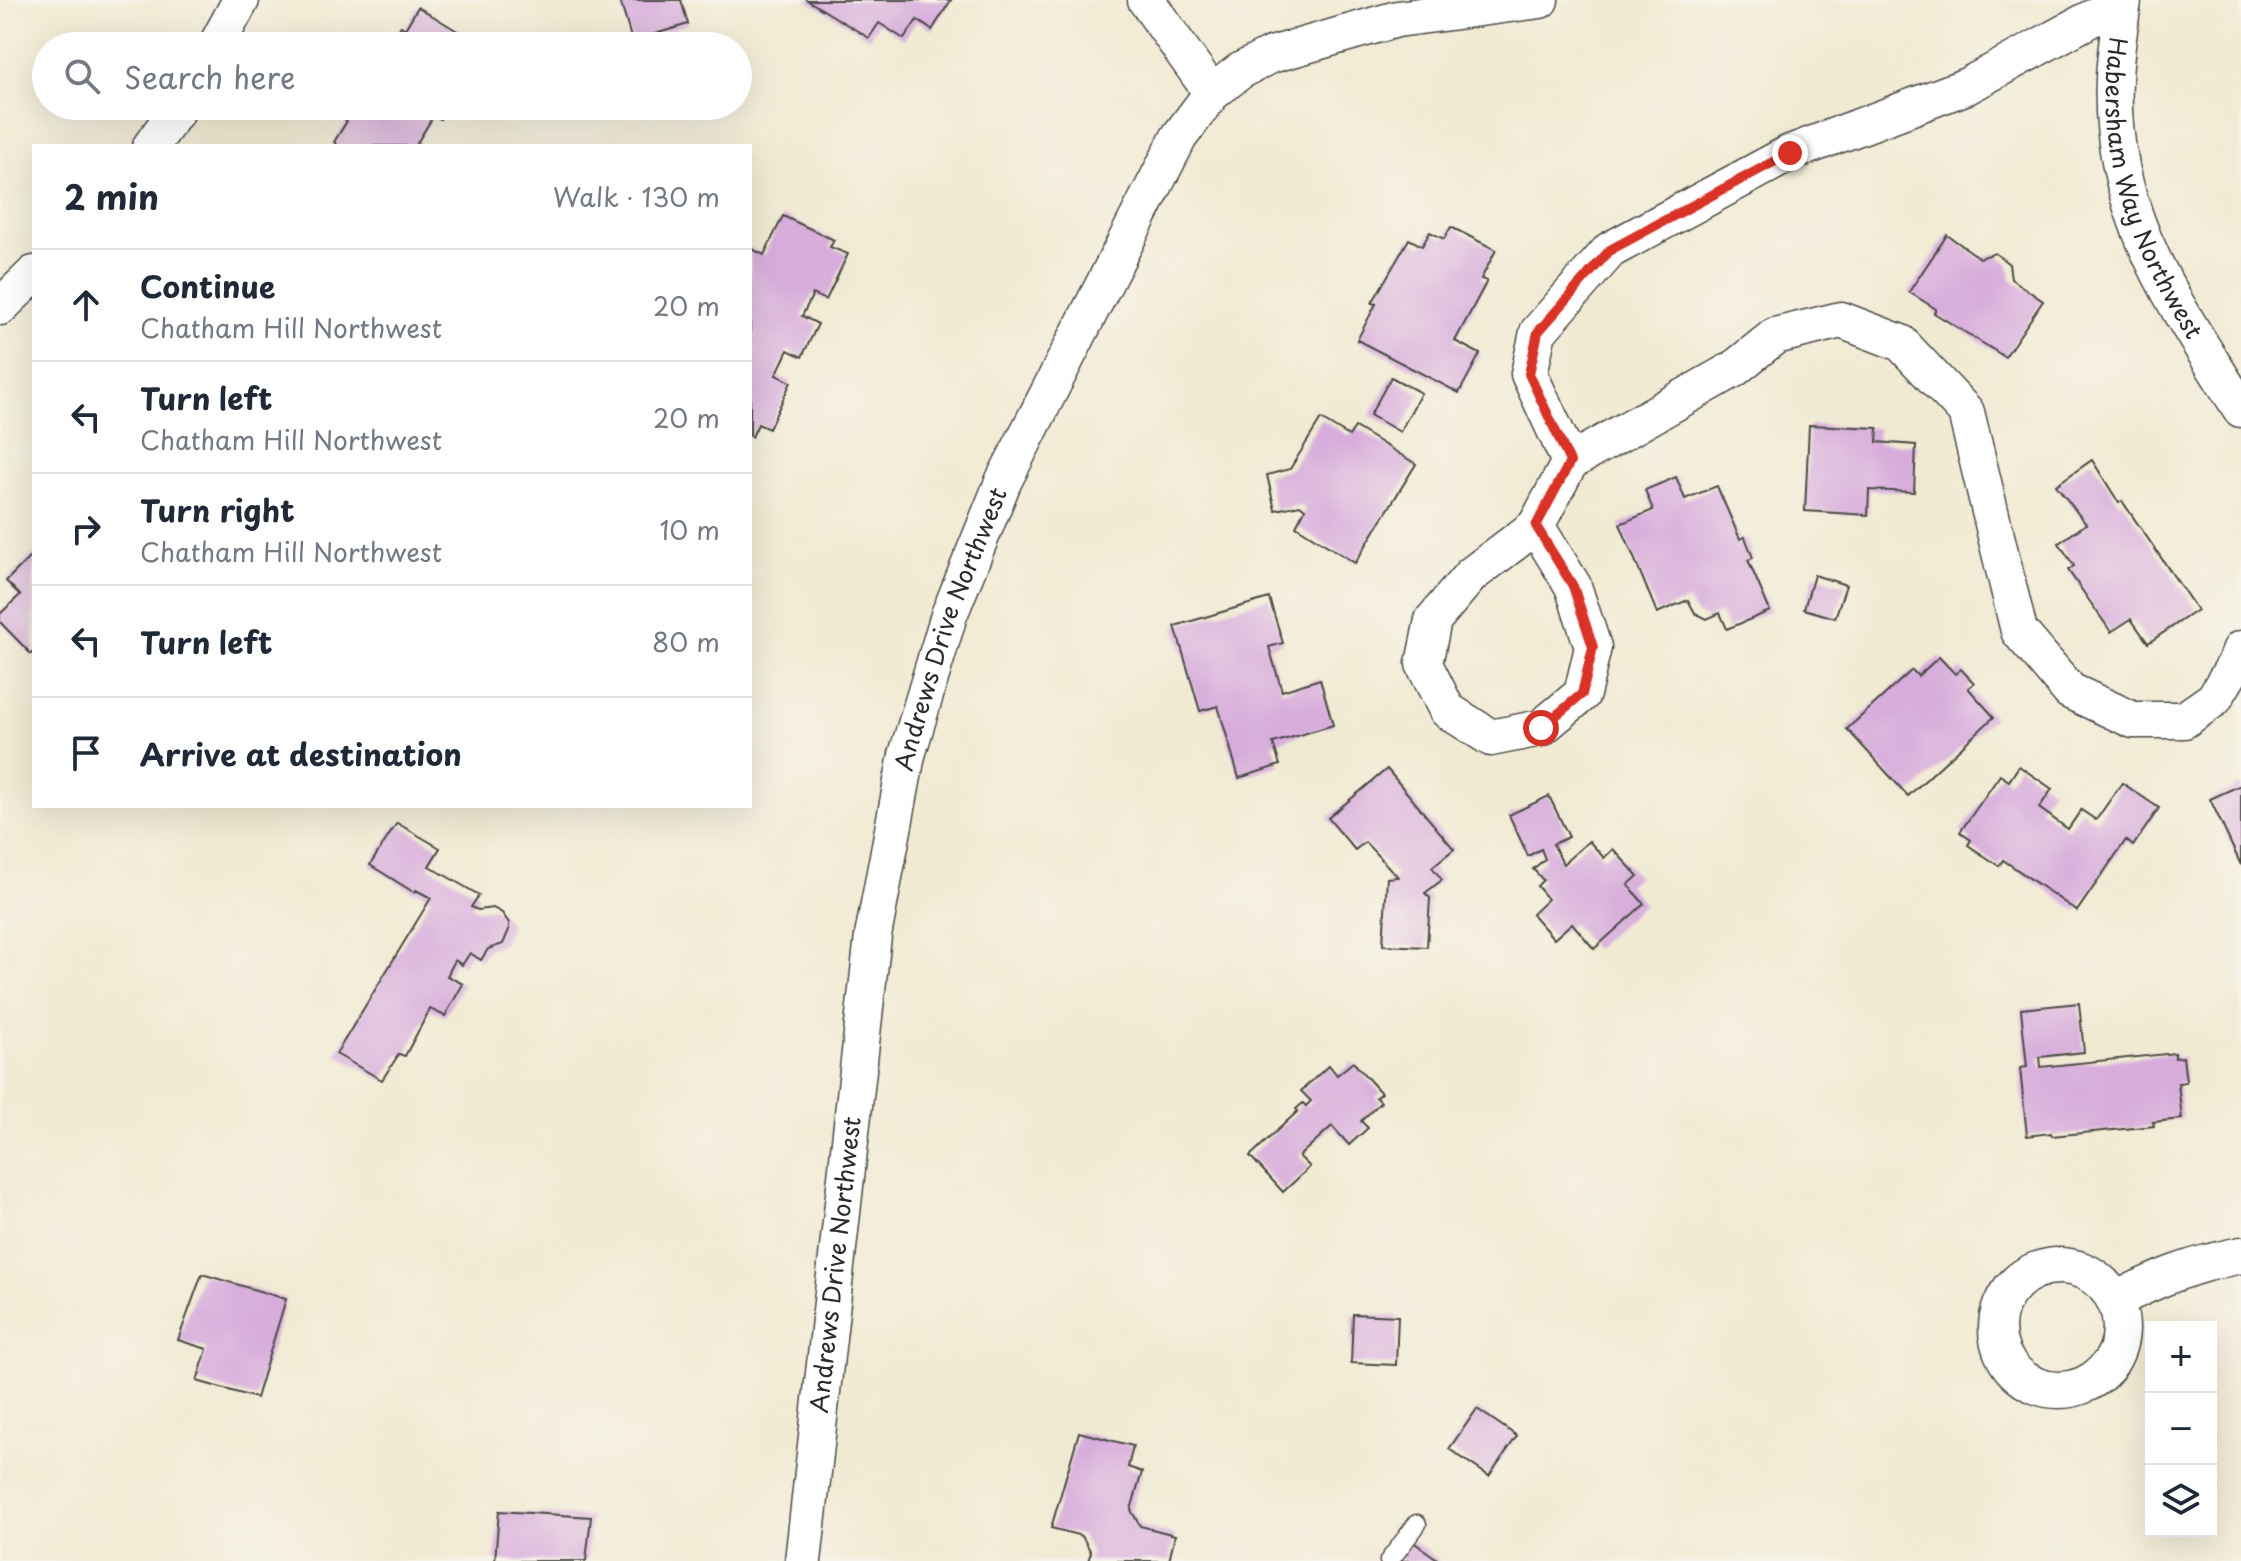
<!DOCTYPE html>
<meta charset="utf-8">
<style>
:root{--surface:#fff;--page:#f2f2f3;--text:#1f2937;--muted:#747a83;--line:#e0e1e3}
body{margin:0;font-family:"Playpen Sans",sans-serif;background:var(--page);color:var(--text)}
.controls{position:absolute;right:24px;bottom:24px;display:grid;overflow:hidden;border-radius:0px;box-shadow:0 8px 32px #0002}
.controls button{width:72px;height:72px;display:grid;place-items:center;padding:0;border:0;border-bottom:2px solid var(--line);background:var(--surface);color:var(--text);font:40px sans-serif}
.stop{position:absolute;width:24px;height:24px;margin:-18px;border:6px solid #d93025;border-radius:50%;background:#fff}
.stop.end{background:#d93025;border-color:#fff;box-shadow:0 2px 8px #0008}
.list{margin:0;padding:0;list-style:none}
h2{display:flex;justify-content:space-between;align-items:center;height:104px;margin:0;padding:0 32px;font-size:34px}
h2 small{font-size:26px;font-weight:400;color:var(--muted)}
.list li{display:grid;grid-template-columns:52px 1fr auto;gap:24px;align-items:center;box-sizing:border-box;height:112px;padding:0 32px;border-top:2px solid var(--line)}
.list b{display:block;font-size:30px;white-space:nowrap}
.list p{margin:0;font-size:26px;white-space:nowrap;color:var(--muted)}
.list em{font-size:26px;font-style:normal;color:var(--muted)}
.icon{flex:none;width:44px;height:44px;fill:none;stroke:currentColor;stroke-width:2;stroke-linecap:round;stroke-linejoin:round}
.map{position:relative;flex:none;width:2241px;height:1561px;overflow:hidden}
.search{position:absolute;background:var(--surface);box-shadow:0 8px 32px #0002;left:32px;top:32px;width:720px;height:88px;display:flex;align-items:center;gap:20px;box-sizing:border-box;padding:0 28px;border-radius:44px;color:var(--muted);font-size:30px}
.panel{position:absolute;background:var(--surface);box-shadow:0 8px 32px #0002;left:32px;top:144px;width:720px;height:664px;border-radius:0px}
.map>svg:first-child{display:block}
.building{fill:#d8addc}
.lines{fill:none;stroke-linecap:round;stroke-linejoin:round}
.lane-casing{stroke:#494844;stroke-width:21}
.street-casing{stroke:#494844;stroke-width:39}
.lane{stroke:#fff;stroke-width:18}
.street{stroke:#fff;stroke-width:36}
.route{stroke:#d93025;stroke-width:10}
.labels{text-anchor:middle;stroke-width:6;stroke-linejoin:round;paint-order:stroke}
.street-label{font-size:24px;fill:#2b2b2b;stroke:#f7f3e8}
</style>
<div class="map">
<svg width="2241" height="1561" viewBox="0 0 2241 1561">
<rect width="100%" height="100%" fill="#f7f3e8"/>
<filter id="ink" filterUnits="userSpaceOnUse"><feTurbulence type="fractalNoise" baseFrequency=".0125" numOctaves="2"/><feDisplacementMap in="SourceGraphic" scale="16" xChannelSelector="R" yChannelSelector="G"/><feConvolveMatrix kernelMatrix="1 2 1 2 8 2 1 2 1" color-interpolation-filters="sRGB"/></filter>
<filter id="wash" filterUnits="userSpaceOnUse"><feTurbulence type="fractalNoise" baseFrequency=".006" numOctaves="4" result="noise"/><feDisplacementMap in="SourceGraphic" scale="32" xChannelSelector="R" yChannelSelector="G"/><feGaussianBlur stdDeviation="1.8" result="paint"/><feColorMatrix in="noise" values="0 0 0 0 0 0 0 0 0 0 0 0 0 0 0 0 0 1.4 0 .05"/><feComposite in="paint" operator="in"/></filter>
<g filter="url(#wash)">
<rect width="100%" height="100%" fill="#f1ead3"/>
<g id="blocks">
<g class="building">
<path d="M 620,0 L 681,0 L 688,24 L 632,41 Z"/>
<path d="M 807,0 L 951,0 L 932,30 L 917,20 L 904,39 L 879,23 L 869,38 Z"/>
<path d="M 418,7 L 477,43 L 475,46 L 389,46 L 401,26 L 405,29 Z"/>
<path d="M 352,106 L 448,106 L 440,119 L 434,115 L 417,143 L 421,146 L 339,146 L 334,142 L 347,121 L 344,119 Z"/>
<path d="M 783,216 L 834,240 L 830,247 L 848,254 L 826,300 L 813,294 L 802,316 L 818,324 L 802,357 L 788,350 L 776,375 L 791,382 L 769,429 L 758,424 L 752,437 L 750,436 L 750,248 L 764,255 Z"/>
<path d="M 1451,227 L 1496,250 L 1481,279 L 1487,281 L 1455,341 L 1480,354 L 1459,393 L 1357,340 L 1376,304 L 1372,303 L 1409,239 L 1422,246 L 1430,232 L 1444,239 Z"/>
<path d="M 1947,235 L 1980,258 L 1995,253 L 2009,264 L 2011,279 L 2043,301 L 2005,357 L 1934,313 L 1936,309 L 1909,292 Z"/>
<path d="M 1391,377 L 1421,393 L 1400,432 L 1370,415 Z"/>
<path d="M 1321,419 L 1349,436 L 1355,427 L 1416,464 L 1355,563 L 1296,526 L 1305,509 L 1300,505 L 1275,510 L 1267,475 L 1290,469 Z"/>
<path d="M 1809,425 L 1878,428 L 1877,442 L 1916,445 L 1914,492 L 1869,490 L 1868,515 L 1805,511 Z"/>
<path d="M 2092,460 L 2119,503 L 2122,501 L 2197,610 L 2148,643 L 2131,619 L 2111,632 L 2068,570 L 2074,566 L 2059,543 L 2086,524 L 2056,485 Z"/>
<path d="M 1676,477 L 1685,499 L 1717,486 L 1740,539 L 1745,537 L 1753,558 L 1748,560 L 1770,611 L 1727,629 L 1720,613 L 1707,619 L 1695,613 L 1688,600 L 1657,613 L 1620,524 L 1653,510 L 1645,490 Z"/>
<path d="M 34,553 L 34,651 L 31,654 L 0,622 L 0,614 L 20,595 L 6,581 Z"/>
<path d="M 1814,575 L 1846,585 L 1835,618 L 1804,609 Z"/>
<path d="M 1269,598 L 1283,643 L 1269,647 L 1282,691 L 1320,679 L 1333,725 L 1273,743 L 1280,765 L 1239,778 L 1218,706 L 1200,711 L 1175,626 Z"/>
<path d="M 1939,657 L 1955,674 L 1961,669 L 1974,683 L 1968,688 L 1994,717 L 1908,796 L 1847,729 L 1912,670 L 1918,676 Z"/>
<path d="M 2019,766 L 2052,789 L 2039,808 L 2068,829 L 2081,810 L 2096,820 L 2122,783 L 2159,808 L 2133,846 L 2126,840 L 2077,911 L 2003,860 L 1999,866 L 1968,845 L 1971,840 L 1960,832 L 2000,775 L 2009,781 Z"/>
<path d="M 1387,769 L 1454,849 L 1432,867 L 1442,880 L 1425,893 L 1430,898 L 1427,947 L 1383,945 L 1387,878 L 1398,877 L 1365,842 L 1355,850 L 1328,818 Z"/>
<path d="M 2241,785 L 2241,865 L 2210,799 Z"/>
<path d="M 1549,796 L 1569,837 L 1553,844 L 1563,864 L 1589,841 L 1604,858 L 1613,849 L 1638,876 L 1628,885 L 1644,904 L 1594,949 L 1572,923 L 1554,939 L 1532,914 L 1548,899 L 1537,886 L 1543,880 L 1533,869 L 1545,859 L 1541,849 L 1528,856 L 1509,815 Z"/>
<path d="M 397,823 L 440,848 L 429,866 L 479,895 L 471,907 L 478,910 L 493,908 L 502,913 L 509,923 L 509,930 L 503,944 L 488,949 L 481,960 L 470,953 L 462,965 L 455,960 L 447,976 L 463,984 L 445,1016 L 430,1009 L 405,1056 L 399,1054 L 382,1080 L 336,1054 L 431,898 L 416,890 L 415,893 L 370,865 Z"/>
<path d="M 2079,1003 L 2084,1052 L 2040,1057 L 2041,1067 L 2175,1053 L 2175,1058 L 2183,1057 L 2186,1082 L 2178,1083 L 2182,1119 L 2153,1122 L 2154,1126 L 2052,1136 L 2051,1133 L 2027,1136 L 2020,1068 L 2027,1067 L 2021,1009 Z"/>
<path d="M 1353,1062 L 1381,1093 L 1376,1097 L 1381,1102 L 1361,1121 L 1368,1128 L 1349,1145 L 1332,1126 L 1299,1156 L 1310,1167 L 1283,1192 L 1250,1156 L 1298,1111 L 1296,1109 L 1303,1103 L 1306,1106 L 1311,1101 L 1301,1091 L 1329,1065 L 1337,1075 Z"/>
<path d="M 202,1274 L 286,1299 L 256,1398 L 197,1381 L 207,1349 L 178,1340 Z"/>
<path d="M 1353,1314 L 1398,1316 L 1396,1365 L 1351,1363 Z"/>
<path d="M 1477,1409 L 1517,1436 L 1489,1476 L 1449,1449 Z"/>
<path d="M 1079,1432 L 1133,1446 L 1128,1467 L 1142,1472 L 1131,1510 L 1140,1526 L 1175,1535 L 1169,1561 L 1088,1561 L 1091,1552 L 1082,1536 L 1051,1528 Z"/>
<path d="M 499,1511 L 591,1517 L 586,1561 L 495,1561 Z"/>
<path d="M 1412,1541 L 1440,1561 L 1398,1561 Z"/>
</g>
</g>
</g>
<g filter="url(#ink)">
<use href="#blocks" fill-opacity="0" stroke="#494844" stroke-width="2"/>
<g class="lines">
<defs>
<path id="lane" d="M 1389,1561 L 1417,1524"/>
<g id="street">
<path d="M 1146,0 L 1212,93"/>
<path id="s1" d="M 2123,0 C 2120,26 2115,53 2114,79 C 2108,212 2174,302 2241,409"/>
<path d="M 216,46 L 241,0"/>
<path d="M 151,146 L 180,106"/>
<path d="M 0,307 L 34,274"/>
<path d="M 1570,462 L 1529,374 L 1538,332 L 1610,250 L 1790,153 L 1967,86 L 2123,1"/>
<path d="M 1536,526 L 1573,586 L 1593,647 L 1582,694 L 1541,728 L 1491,738 L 1447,710 L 1424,664 L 1433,620 L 1471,575 L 1536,526 L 1570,462 L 1734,369 L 1775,336 L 1841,320 L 1901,343 L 1966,412 L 2019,631 L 2070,691 L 2133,720 L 2184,720 L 2214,699 L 2235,664 L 2241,649"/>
<circle cx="2059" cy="1328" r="62"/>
<path d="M 2116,1300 C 2160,1277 2192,1265 2241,1255"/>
<path id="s2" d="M 803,1561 L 873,936 L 907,755 L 949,615 L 1003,482 L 1179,137 L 1212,93 L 1240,71 L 1271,55 L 1397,19 L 1540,0"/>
</g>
</defs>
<use href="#lane" class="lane-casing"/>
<use href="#street" class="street-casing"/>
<use href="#lane" class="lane"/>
<use href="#street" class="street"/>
</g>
</g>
<g class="lines" filter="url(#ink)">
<path class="route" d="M 1541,728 L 1582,694 L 1593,647 L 1573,586 L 1536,526 L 1570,462 L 1529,374 L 1538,332 L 1610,250 L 1790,153"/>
</g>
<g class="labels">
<g class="street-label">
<text dy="8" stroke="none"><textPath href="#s1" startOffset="196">Habersham Way Northwest</textPath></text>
<text dy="8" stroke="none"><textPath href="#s2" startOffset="946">Andrews Drive Northwest</textPath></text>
<text dy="8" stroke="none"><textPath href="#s2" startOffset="298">Andrews Drive Northwest</textPath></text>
</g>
</g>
</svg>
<div class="controls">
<button>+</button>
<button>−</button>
<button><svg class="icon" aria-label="layers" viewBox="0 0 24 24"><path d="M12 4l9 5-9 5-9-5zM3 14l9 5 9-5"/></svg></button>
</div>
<div class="stop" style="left:1541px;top:728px"></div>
<div class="stop end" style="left:1790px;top:153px"></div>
<div class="search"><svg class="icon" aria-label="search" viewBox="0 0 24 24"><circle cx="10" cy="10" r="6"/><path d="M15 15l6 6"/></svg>Search here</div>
<section class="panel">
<h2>2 min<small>Walk · 130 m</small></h2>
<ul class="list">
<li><svg class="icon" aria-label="ahead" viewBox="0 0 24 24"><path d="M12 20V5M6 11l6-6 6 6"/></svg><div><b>Continue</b><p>Chatham Hill Northwest</p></div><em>20 m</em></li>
<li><svg class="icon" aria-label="left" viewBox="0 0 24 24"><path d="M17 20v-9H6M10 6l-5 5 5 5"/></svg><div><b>Turn left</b><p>Chatham Hill Northwest</p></div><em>20 m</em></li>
<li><svg class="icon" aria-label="right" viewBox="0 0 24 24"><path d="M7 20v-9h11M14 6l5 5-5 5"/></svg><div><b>Turn right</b><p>Chatham Hill Northwest</p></div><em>10 m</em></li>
<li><svg class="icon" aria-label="left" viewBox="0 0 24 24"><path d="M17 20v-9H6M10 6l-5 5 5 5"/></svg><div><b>Turn left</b></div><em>80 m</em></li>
<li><svg class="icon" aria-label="arrive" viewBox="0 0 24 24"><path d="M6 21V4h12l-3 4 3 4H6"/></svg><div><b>Arrive at destination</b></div></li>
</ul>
</section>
</div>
